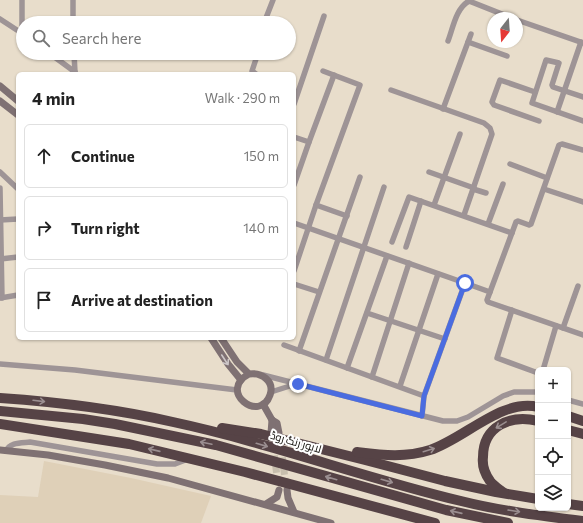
<!DOCTYPE html>
<meta charset="utf-8">
<style>
:root{--surface:#fff;--page:#f6f6f6;--text:#222;--muted:#767676;--line:#e0e0e0}
body{margin:0;font-family:Commissioner,Cairo,sans-serif;background:var(--page);color:var(--text)}
.controls{position:absolute;right:12px;bottom:12px;display:grid;overflow:hidden;border-radius:6px;box-shadow:0 1px 3px #0004}
.controls button{width:36px;height:36px;display:grid;place-items:center;padding:0;border:0;border-bottom:1px solid var(--line);background:var(--surface);color:var(--text);font:20px sans-serif}
.compass{position:absolute;left:487px;top:12px;width:36px;height:36px;border-radius:50%;background:var(--surface);box-shadow:0 1px 3px #0004;rotate:197deg}
.stop{position:absolute;width:12px;height:12px;margin:-9px;border:3px solid #4a6ce0;border-radius:50%;background:#fff}
.stop.end{background:#4a6ce0;border-color:#fff;box-shadow:0 1px 4px #0008}
.list{margin:0;padding:0;list-style:none}
h2{display:flex;justify-content:space-between;align-items:center;height:52px;margin:0;padding:0 16px;font-size:17px}
h2 small{font-size:13px;font-weight:400;color:var(--muted)}
.list li{display:grid;grid-template-columns:26px 1fr auto;gap:12px;align-items:center;box-sizing:border-box;height:64px;margin:0 8px 8px;padding:0 8px;border:1px solid var(--line);border-radius:6px}
.list b{display:block;font-size:15px;white-space:nowrap}
.list em{font-size:13px;font-style:normal;color:var(--muted)}
.icon{flex:none;width:22px;height:22px;fill:none;stroke:currentColor;stroke-width:2;stroke-linecap:round;stroke-linejoin:round}
.map{position:relative;flex:none;width:583px;height:523px;overflow:hidden}
.search{position:absolute;background:var(--surface);box-shadow:0 1px 3px #0004;left:16px;top:16px;width:280px;height:44px;display:flex;align-items:center;gap:10px;box-sizing:border-box;padding:0 14px;border-radius:22px;color:var(--muted);font-size:15px}
.panel{position:absolute;background:var(--surface);box-shadow:0 1px 3px #0004;left:16px;top:72px;width:280px;height:268px;border-radius:6px}
.map>svg:first-child{display:block}
.built{fill:#dfd0b8}
.lines{fill:none;stroke-linecap:round;stroke-linejoin:round}
.secondary-tunnel{stroke:#c7bead;stroke-width:7;stroke-dasharray:7 3.5;stroke-linecap:butt}
.street{stroke:#9e9496;stroke-width:5.5}
.secondary{stroke:#7f7173;stroke-width:7}
.highway{stroke:#564346;stroke-width:10}
.oneway{stroke:#ccc6c7}
.oneway2{stroke:#9a8e90}
.route{stroke:#4a6ce0;stroke-width:5}
.labels{text-anchor:middle;stroke-width:4;stroke-linejoin:round;paint-order:stroke}
.street-label{font-size:11px;fill:#0e0b06;stroke:#fff}
</style>
<div class="map">
<svg width="583" height="523" viewBox="0 0 583 523">
<rect width="100%" height="100%" fill="#e8ddcb"/>
<path class="built" d="M 44,461 L 131,478 L 211,496 L 201,523 L 0,523 L 0,495 L 38,497 Z"/>
<g class="lines">
<g class="secondary-tunnel">
<path d="M 273,445 L 278,484"/>
<path d="M 281,447 L 286,487"/>
</g>
<g class="street">
<path d="M 73,0 L 73,23"/>
<path d="M 0,19 L 23,34"/>
<path d="M 517,20 L 583,43"/>
<path d="M 264,23 L 273,0"/>
<path d="M 22,33 L 22,0"/>
<path d="M 448,41 C 453,28 456,8 469,1 L 512,18"/>
<path d="M 468,42 L 507,56"/>
<path d="M 49,53 L 75,72"/>
<path d="M 74,53 L 75,73"/>
<path d="M 256,74 L 252,71 L 258,53"/>
<path d="M 391,90 L 484,123 L 490,128 L 492,134 L 464,215"/>
<path d="M 535,92 L 500,80 L 492,102 L 494,105 L 539,121"/>
<path d="M 583,97 L 553,87 L 552,85 L 559,63 L 546,60 L 532,103 L 583,121"/>
<path d="M 294,104 L 324,16"/>
<path d="M 443,109 L 471,34"/>
<path d="M 557,112 L 581,42"/>
<path d="M 294,137 L 309,142 L 294,185"/>
<path d="M 309,142 L 334,75"/>
<path d="M 510,164 L 547,178"/>
<path d="M 0,172 L 18,189"/>
<path d="M 429,172 L 474,188"/>
<path d="M 0,188 L 2,298"/>
<path d="M 473,189 L 486,193"/>
<path d="M 544,189 L 583,202"/>
<path d="M 316,205 L 347,216"/>
<path d="M 434,205 L 460,134"/>
<path d="M 0,220 L 18,219"/>
<path d="M 488,224 L 503,184"/>
<path d="M 392,242 L 409,197 L 512,233"/>
<path d="M 406,247 L 421,201"/>
<path d="M 0,259 L 18,257"/>
<path d="M 294,271 L 316,205 L 360,85 L 323,71"/>
<path d="M 465,283 L 490,292 L 487,300 L 488,302 L 583,335"/>
<path d="M 294,284 L 319,292"/>
<path d="M 490,292 L 516,222 L 518,221 L 529,225 L 531,224 L 559,145 L 562,144 L 583,150"/>
<path d="M 0,298 L 18,295"/>
<path d="M 512,310 L 497,358 L 538,373"/>
<path d="M 367,313 L 445,339"/>
<path d="M 563,328 L 578,286"/>
<path d="M 284,345 L 424,396 L 465,283 L 294,223"/>
<path d="M 299,351 L 360,177"/>
<path d="M 326,360 L 384,187"/>
<path d="M 0,364 L 75,370 L 237,390"/>
<path d="M 347,368 L 387,256"/>
<path d="M 543,370 L 556,326"/>
<path d="M 263,375 L 443,421 L 457,421 L 468,417 L 503,396 L 514,392 L 538,392"/>
<path d="M 372,377 L 409,263"/>
<path d="M 400,386 L 438,274"/>
<path d="M 271,392 L 296,384"/>
<path d="M 568,400 L 583,404"/>
<path d="M 422,416 L 424,396"/>
<path d="M 6,451 C 10,442 21,443 30,442 L 157,464 L 175,464 L 188,459"/>
</g>
<g class="secondary">
<path d="M 0,86 L 18,101"/>
<path d="M 0,101 L 18,115"/>
<path d="M 211,338 L 228,364 L 241,380"/>
<path d="M 221,338 L 237,362 L 249,374 C 261,372 275,381 270,395 C 260,424 217,391 249,374"/>
<path d="M 263,404 L 272,420 L 277,423 L 279,433"/>
<path d="M 271,433 L 272,420"/>
<path d="M 0,450 L 48,455 L 105,465 L 168,478 L 331,523"/>
<path d="M 287,490 L 288,498 L 294,512"/>
<path d="M 266,504 L 277,497 L 279,490"/>
</g>
<g class="highway">
<path d="M 0,398 C 58,402 116,409 173,422 C 271,443 364,478 461,501 C 501,511 542,516 583,521"/>
<path d="M 0,411 L 83,419 L 115,424 L 216,445 L 446,510 L 508,523"/>
<path d="M 568,416 L 583,421"/>
<path d="M 0,424 L 129,444 L 245,472 L 435,523"/>
<path d="M 222,428 L 261,434 L 365,460 L 445,481 L 496,492 L 538,499"/>
<path d="M 568,430 L 583,434"/>
<path d="M 357,452 C 382,455 405,458 430,450 C 464,439 502,398 538,407"/>
<path d="M 504,493 C 499,489 494,486 490,481 C 485,474 482,465 483,457 C 483,426 511,414 538,421"/>
<path d="M 568,504 L 583,506"/>
</g>
</g>
<defs><path id="oneway-shaft" d="M-6 0H5M1.5-3L5.5 0L1.5 3" fill="none" stroke-width="1.6" stroke-linecap="round" stroke-linejoin="round"/></defs>
<use class="oneway" href="#oneway-shaft" transform="translate(225 360) rotate(57)"/>
<g class="oneway2">
<use href="#oneway-shaft" transform="translate(39 401) rotate(7)"/>
<use href="#oneway-shaft" transform="translate(501 425) rotate(149)"/>
<use href="#oneway-shaft" transform="translate(206 443) rotate(-168)"/>
<use href="#oneway-shaft" transform="translate(262 445) rotate(16)"/>
<use href="#oneway-shaft" transform="translate(154 450) rotate(-167)"/>
<use href="#oneway-shaft" transform="translate(429 450) rotate(-17)"/>
<use href="#oneway-shaft" transform="translate(331 478) rotate(-164)"/>
<use href="#oneway-shaft" transform="translate(387 481) rotate(16)"/>
<use href="#oneway-shaft" transform="translate(514 511) rotate(9)"/>
<use href="#oneway-shaft" transform="translate(456 512) rotate(-167)"/>
</g>
<g class="lines">
<path class="route" d="M 298,384 L 422,416 L 424,396 L 465,283"/>
</g>
<g class="labels">
<g class="street-label">
<text transform="translate(296 442) rotate(16)" y="4">لاہور رنگ روڈ</text>
</g>
</g>
</svg>
<div class="controls">
<button>+</button>
<button>−</button>
<button><svg class="icon" aria-label="locate" viewBox="0 0 24 24"><circle cx="12" cy="12" r="6"/><path d="M12 2v4M12 18v4M2 12h4M18 12h4"/></svg></button>
<button><svg class="icon" aria-label="layers" viewBox="0 0 24 24"><path d="M12 4l9 5-9 5-9-5zM3 14l9 5 9-5"/></svg></button>
</div>
<svg class="compass" viewBox="-18 -18 36 36"><path d="M0-13l5 13h-10z" fill="#e53935"/><path d="M0 13l5-13h-10z" fill="#767676"/></svg>
<div class="stop" style="left:465px;top:283px"></div>
<div class="stop end" style="left:298px;top:384px"></div>
<div class="search"><svg class="icon" aria-label="search" viewBox="0 0 24 24"><circle cx="10" cy="10" r="6"/><path d="M15 15l6 6"/></svg>Search here</div>
<section class="panel">
<h2>4 min<small>Walk · 290 m</small></h2>
<ul class="list">
<li><svg class="icon" aria-label="ahead" viewBox="0 0 24 24"><path d="M12 20V5M6 11l6-6 6 6"/></svg><div><b>Continue</b></div><em>150 m</em></li>
<li><svg class="icon" aria-label="right" viewBox="0 0 24 24"><path d="M7 20v-9h11M14 6l5 5-5 5"/></svg><div><b>Turn right</b></div><em>140 m</em></li>
<li><svg class="icon" aria-label="arrive" viewBox="0 0 24 24"><path d="M6 21V4h12l-3 4 3 4H6"/></svg><div><b>Arrive at destination</b></div></li>
</ul>
</section>
</div>
